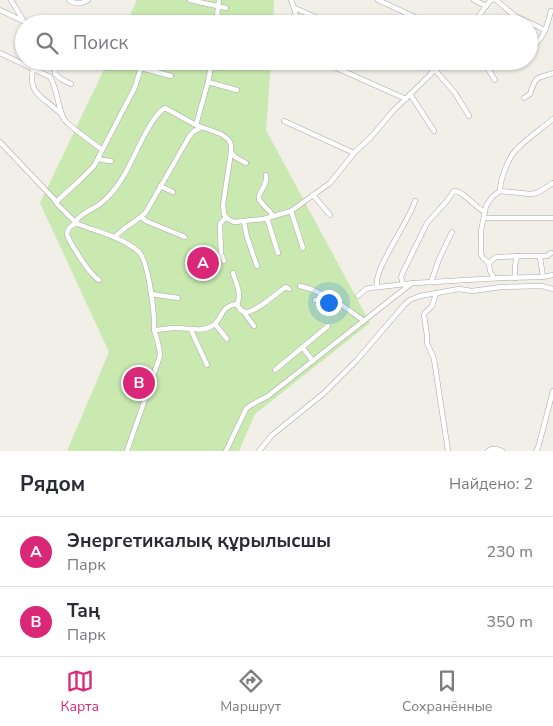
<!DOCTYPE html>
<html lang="ru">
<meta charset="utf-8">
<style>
:root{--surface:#fff;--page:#f2f2f3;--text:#2b2b33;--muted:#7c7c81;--line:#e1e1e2;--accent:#db2777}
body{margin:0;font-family:"Nunito Sans",sans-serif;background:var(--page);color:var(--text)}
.you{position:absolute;left:328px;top:302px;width:18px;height:18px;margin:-12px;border:4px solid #fff;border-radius:50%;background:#1a73e8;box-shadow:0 0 0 8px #1a73e833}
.badge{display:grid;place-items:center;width:32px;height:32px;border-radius:50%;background:var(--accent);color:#fff;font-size:16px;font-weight:700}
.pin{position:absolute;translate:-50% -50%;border:2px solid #fff;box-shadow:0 1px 5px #0006}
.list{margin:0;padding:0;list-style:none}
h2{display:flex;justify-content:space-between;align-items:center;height:65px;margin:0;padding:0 20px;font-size:21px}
h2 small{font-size:16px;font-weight:400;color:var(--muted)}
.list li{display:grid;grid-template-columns:32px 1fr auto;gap:15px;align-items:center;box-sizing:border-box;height:70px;padding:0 20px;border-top:1px solid var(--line)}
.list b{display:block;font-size:19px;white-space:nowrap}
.list p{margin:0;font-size:16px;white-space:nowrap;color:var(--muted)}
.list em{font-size:16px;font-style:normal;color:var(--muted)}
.icon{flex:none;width:28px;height:28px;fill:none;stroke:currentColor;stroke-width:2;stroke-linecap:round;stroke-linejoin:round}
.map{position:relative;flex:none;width:553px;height:451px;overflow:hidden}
.search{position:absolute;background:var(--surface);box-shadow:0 1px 4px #0004;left:15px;right:15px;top:15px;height:55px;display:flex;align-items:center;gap:12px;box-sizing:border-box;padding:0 18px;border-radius:28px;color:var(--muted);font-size:19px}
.sheet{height:205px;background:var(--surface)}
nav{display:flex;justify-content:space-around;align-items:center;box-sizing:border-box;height:70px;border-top:1px solid var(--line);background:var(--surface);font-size:14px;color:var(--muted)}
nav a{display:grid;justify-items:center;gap:2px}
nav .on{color:var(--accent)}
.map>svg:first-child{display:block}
.grass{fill:#c9e9b0}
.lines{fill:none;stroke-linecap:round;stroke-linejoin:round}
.minor-casing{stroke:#a8a8a8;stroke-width:5.5}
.minor{stroke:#fff;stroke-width:4.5}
</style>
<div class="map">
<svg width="553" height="451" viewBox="0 0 553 451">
<rect width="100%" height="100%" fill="#f1efe8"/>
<g class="grass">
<path d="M 137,0 L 274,0 L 273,24 L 126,24 Z"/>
<path d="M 108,61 L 271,61 L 266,130 L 370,323 L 255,414 L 239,451 L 67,451 L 109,352 L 40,203 Z"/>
</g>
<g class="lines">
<defs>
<g id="minor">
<path d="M 11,0 L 23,20"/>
<path d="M 69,0 C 77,5 80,4 88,0"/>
<path d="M 190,0 L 226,8"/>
<path d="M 291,0 L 295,11 L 297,24"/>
<path d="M 378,0 L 430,24"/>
<path d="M 474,0 L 486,6"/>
<path d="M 496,0 L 515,16 L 545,30"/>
<path d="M 295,8 L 331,24"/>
<path d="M 0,10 L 29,24"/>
<path d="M 216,24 L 219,0"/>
<path d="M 473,24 L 489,2 L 492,0"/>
<path d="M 529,48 C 544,41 547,26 551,11"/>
<path d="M 0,53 L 50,77 C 58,90 57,106 64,119 C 69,127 93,142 102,150"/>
<path d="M 35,61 C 25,95 41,94 61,114"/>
<path d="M 56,61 L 55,74 L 61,79 L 71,84"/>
<path d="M 321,61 L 406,99"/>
<path d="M 418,61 L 436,68"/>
<path d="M 483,61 L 495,80"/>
<path d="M 498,63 L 501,61"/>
<path d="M 141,68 L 171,76"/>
<path d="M 435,70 L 455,93 L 469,116"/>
<path d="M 208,82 L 237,90"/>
<path d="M 410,94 L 434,131"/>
<path d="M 524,98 L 530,94 C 537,74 535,80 553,73"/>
<path d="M 284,121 L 354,153"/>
<path d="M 196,125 L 208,82 L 212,61"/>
<path d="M 0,142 L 54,199 L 58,205 L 75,222 L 78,224 C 98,232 121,237 138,251 C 148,259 153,304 154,318 C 154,322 154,325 154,329 C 156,338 160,346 160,356 L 127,451"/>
<path d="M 231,152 L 235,157 L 246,163"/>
<path d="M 98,158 L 102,160 L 111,161"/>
<path d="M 266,175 C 268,187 257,192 259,199 C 262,205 270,210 273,216"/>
<path d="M 160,186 L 173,192"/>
<path d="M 500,191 C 500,180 508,158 516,150 C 526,139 541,129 553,119"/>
<path d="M 313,195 L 330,215"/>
<path d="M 56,202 L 80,180 L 94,166 L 135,87 L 143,61"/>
<path d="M 291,211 L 303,248"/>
<path d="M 141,217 L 146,221 L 185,237"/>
<path d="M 267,218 L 278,253"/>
<path d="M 484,218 L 553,218"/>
<path d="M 75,222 C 81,213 92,210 100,204 C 109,197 117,187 123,177 C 133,161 150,116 165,108 L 196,125 L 221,134 L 229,140 L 231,145 L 231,152 L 223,205 L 224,214 L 226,218 L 234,222 L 264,219 L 291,211 L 330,183 L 354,153 L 371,137 L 393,111 L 430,75 L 441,61"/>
<path d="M 244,222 L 247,237 L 257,266"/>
<path d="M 77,223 C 71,225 67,229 67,235 C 72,246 90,275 99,280"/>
<path d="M 115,237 C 124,226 137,222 146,212 L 189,137 L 193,132 L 201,127"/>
<path d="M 540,257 L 543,277"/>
<path d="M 224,261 L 221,254 L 220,227 L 220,224 L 226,217"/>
<path d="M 489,263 L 496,257 L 527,256 L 547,256 L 551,253"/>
<path d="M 494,278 L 490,271 L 489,263 L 483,258 L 481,254 L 481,231 L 486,206 L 492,197 L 500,191 L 530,194 L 537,193 L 553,183"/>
<path d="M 515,278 L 515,266 L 517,256"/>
<path d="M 431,282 L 439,259 L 452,232"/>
<path d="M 403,284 L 401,277 L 403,272 L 427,223 L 446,202 L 454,191 C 464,191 474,207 485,212"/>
<path d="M 300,286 L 311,289 L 330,298"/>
<path d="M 377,287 C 373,269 409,222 415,201"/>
<path d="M 151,294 L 178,298"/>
<path d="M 436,294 L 432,306 L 425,313 L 424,315 L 427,336 L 427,343 L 434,359 L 448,451"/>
<path d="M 358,296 L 366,289 L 370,288 L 415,283 L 501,278 L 543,277 L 553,275"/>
<path d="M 315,300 L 332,298 L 364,321"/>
<path d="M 237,304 C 239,308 241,312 246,312 C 257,312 276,293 286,287 L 289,289"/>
<path d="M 243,311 L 254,326"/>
<path d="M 215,324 L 227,339"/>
<path d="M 154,330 C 161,330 167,328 174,328 C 185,327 201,333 212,326 C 224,319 218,307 237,304 C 242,295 236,283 233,273"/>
<path d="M 191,330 L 207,365"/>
<path d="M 302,347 L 313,361"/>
<path d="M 275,370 L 328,326"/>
<path d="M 226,451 L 246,409 L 251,405 L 268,396 L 412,283"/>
<path d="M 259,451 L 272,435 L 323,394 L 357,360 L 405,304 L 410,300 L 420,296 L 459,289 L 472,291 L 501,287 L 542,286 L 553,289"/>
<path d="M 488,451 C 493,447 497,449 502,451"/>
<path d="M 536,451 L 538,448 L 553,391"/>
</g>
</defs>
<use href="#minor" class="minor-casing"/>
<use href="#minor" class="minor"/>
</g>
</svg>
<div class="you"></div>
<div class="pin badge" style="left:203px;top:263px">A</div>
<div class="pin badge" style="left:139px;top:383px">B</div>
<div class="search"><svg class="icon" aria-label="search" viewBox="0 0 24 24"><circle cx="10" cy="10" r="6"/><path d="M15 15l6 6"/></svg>Поиск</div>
</div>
<section class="sheet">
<h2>Рядом<small>Найдено: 2</small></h2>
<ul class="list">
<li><span class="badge">A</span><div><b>Энергетикалық құрылысшы</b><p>Парк</p></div><em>230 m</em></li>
<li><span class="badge">B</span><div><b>Таң</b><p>Парк</p></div><em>350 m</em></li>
</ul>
</section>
<nav>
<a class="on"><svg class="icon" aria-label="map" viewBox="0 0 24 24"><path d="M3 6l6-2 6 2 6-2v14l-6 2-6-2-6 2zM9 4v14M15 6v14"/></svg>Карта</a>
<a><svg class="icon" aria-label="directions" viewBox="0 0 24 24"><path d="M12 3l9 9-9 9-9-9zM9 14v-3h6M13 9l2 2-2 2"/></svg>Маршрут</a>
<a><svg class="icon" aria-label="saved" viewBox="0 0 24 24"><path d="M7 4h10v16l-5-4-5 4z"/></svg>Сохранённые</a>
</nav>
